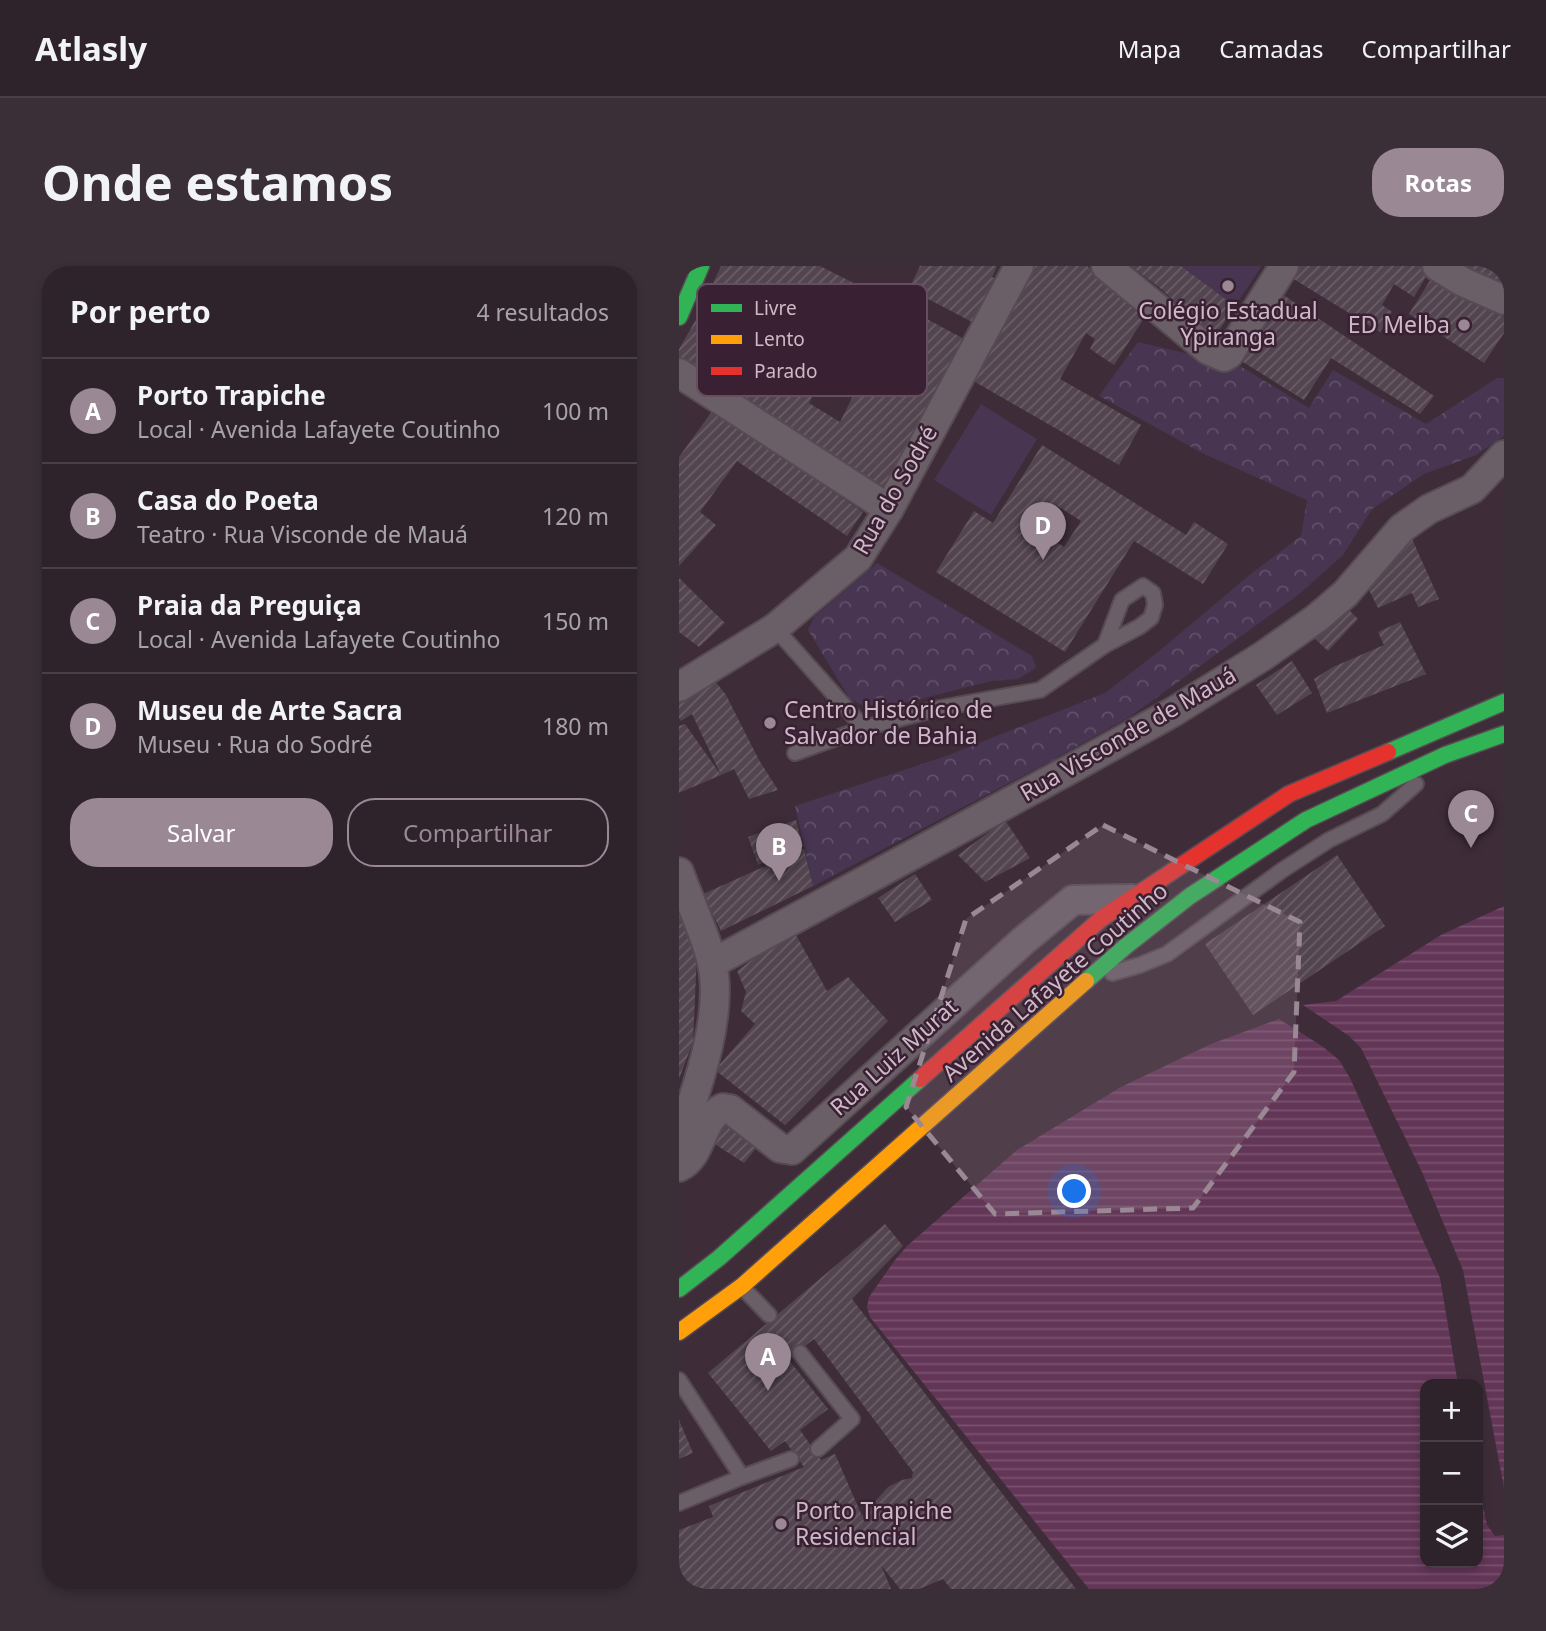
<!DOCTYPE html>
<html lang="pt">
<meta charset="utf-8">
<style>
:root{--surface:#2e222b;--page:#3a2f37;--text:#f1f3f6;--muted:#a7a4a9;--line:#493f47;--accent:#9b8895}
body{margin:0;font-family:"Noto Sans",sans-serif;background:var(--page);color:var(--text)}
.controls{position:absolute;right:21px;bottom:21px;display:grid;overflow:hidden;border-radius:14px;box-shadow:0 4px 10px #0003}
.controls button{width:63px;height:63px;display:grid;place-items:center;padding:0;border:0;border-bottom:2px solid var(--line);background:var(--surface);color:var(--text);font:35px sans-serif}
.you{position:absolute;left:396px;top:926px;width:24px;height:24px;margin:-18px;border:5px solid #fff;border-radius:50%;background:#1a73e8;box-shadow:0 0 0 10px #1a73e833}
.badge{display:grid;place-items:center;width:46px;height:46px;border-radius:50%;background:var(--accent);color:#fff;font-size:23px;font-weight:700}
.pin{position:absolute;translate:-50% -58px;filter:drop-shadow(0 2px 4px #0008)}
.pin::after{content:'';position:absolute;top:37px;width:24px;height:21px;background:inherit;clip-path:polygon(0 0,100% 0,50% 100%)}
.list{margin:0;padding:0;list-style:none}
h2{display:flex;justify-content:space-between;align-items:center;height:91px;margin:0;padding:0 28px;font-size:30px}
h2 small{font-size:23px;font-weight:400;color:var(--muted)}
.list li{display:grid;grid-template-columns:46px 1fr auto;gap:21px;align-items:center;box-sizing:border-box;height:105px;padding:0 28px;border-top:2px solid var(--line)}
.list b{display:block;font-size:26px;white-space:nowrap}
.list p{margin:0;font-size:23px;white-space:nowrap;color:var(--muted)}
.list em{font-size:23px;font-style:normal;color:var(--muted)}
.actions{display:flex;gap:14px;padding:21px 28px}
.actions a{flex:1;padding:16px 0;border:2px solid var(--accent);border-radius:28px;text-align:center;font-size:24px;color:var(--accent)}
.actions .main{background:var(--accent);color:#fff}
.icon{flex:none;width:38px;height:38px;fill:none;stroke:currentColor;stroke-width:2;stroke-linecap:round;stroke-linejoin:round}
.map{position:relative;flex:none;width:825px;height:1323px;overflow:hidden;border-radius:28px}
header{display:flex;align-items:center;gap:42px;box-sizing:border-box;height:98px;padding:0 35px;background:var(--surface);border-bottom:2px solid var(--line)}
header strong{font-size:33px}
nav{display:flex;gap:38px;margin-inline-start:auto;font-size:24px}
.intro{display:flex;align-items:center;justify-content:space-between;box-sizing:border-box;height:168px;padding:0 42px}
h1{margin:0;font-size:49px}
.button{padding:18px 32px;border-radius:28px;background:var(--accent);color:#fff;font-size:24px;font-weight:700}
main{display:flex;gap:42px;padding:0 42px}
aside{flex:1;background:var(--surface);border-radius:28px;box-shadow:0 4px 10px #0003}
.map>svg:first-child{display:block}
.forest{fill:url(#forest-crowns)}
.garden{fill:#473551}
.water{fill:url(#water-rules);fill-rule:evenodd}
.pier{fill:#3e2d39}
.building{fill:url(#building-hatch);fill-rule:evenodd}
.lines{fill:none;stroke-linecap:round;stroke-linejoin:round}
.lane-casing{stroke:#574a53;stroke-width:18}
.street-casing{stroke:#574a53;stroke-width:32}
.fast-casing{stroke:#574a53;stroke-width:19}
.slow-casing{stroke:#574a53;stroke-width:19}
.jam-casing{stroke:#574a53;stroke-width:19}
.lane{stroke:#6a5e67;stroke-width:14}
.street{stroke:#6a5e67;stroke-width:28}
.fast{stroke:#30b455;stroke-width:16}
.slow{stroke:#ff9f0a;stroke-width:16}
.jam{stroke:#e5322d;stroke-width:16}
.marked{fill:#9b8895;fill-opacity:0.2;stroke:#9b8895;stroke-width:5;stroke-dasharray:14 9;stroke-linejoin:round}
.poi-dot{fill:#9b8895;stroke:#392032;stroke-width:2.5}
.labels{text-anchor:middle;stroke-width:5;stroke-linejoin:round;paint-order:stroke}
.poi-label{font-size:23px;fill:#cdb9c7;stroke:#392032;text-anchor:start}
.street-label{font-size:23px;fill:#cdb9c7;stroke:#392032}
.key{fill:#392032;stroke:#654e5f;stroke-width:2}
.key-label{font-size:19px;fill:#cdb9c7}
</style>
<header>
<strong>Atlasly</strong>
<nav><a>Mapa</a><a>Camadas</a><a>Compartilhar</a></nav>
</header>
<div class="intro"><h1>Onde estamos</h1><a class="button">Rotas</a></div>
<main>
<aside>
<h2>Por perto<small>4 resultados</small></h2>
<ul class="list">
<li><span class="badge">A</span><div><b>Porto Trapiche</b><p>Local · Avenida Lafayete Coutinho</p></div><em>100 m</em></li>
<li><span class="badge">B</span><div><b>Casa do Poeta</b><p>Teatro · Rua Visconde de Mauá</p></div><em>120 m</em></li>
<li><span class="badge">C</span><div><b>Praia da Preguiça</b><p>Local · Avenida Lafayete Coutinho</p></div><em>150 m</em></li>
<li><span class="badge">D</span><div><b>Museu de Arte Sacra</b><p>Museu · Rua do Sodré</p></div><em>180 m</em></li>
</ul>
<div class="actions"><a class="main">Salvar</a><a>Compartilhar</a></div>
</aside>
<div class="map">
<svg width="825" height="1323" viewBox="0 0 825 1323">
<defs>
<pattern id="forest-crowns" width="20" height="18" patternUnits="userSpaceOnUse" patternTransform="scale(1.75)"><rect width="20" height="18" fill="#473551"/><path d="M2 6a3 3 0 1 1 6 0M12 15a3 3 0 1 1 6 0" fill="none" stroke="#605069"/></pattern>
<pattern id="water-rules" width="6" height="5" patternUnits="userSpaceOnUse" patternTransform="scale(1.75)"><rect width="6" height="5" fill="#633657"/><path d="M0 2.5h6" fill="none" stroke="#78516e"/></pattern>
<pattern id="building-hatch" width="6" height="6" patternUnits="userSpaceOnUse" patternTransform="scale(1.75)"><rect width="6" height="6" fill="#53454f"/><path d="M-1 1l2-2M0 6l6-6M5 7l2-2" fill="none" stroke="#6b5e67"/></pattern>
</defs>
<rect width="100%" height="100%" fill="#3e2d39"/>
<g class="forest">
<path d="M 459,76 L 561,100 L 630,142 L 654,104 L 747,158 L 818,112 L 825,112 L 825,170 L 797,189 L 745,208 L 693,243 L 664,289 L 619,329 L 452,450 L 372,495 L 134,620 L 116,540 L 270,489 L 426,427 L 479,386 L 573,307 L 622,270 L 628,234 L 525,188 L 420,130 Z"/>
<path d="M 198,297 L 353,390 L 357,402 L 339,413 L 312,415 L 195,445 L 171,433 L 129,364 L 135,351 Z"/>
</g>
<g class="garden">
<path d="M 502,0 L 583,0 L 556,40 Z"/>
<path d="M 302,138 L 358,173 L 312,249 L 255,214 Z"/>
</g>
<path class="water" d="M 825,640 L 825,1323 L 410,1323 L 191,1051 L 188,1041 L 190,1031 L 216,994 L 228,980 L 338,884 L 442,821 L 532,778 L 600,753 L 624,739 L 657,735 L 762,669 ZM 746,1118 L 799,1118 L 799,1297 L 746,1297 Z"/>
<path class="pier" d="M 624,739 L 670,770 L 682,782 L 743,906 L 784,1004 L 825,1222 L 825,1269 L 816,1270 L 808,1259 L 799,1216 L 799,1118 L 779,1118 L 761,1012 L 671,812 L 660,794 L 643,780 L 600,753 Z"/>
<g class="building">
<path d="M 42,0 L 141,0 L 210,35 L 190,59 L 173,51 L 130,137 L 161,156 L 220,38 L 287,74 L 207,222 L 0,97 L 0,83 L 19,50 Z"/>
<path d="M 241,0 L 318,0 L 313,11 L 317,13 L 295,57 L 230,23 Z"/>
<path d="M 348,0 L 408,0 L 469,46 L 435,99 L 411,83 L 416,73 L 407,67 L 381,113 L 462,159 L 440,199 L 291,113 Z"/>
<path d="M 452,0 L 502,0 L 556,40 L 541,63 L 527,64 L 481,22 Z"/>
<path d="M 614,0 L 744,0 L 751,4 L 735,31 L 715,18 L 703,39 L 713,46 L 701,66 L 608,9 Z"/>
<path d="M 776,0 L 825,0 L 825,25 Z"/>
<path d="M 757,5 L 825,51 L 825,67 L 805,97 L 730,48 Z"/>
<path d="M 600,26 L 755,130 L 741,148 L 652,92 L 625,134 L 559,93 Z"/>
<path d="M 34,144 L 184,246 L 168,270 L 58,195 L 21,246 L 37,259 L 0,300 L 0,191 Z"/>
<path d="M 363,179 L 507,269 L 515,256 L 549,278 L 524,318 L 455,275 L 386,386 L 257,306 L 295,245 L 314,257 ZM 377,239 L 402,255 L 385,281 L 360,265 Z"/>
<path d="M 733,273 L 760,333 L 739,341 L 733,327 L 699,342 L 684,312 L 717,293 L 712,284 Z"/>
<path d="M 0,312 L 46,357 L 20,381 L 0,366 Z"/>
<path d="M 663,337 L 679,353 L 649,385 L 632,369 Z"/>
<path d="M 721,356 L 747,408 L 648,447 L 635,413 L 654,401 L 705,379 L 699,366 Z"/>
<path d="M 613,395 L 633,427 L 598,449 L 577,419 Z"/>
<path d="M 32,410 L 47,429 L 80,494 L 99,524 L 70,533 L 55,503 L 42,509 L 13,448 L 2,455 L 0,452 L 0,430 Z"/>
<path d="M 6,458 L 42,509 L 0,527 L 0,460 Z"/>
<path d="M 117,554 L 124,580 L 79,599 L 69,571 Z"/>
<path d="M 326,554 L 351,592 L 306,616 L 279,589 Z"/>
<path d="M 125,583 L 134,620 L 42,665 L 24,628 Z"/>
<path d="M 658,589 L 706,660 L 574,749 L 526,678 Z"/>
<path d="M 236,608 L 253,634 L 216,656 L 199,632 Z"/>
<path d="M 0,641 L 18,687 L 14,776 L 0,813 Z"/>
<path d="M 117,669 L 148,725 L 169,711 L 209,755 L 106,859 L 36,804 L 76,758 L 62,745 L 67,726 L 58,705 L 89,682 Z"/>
<path d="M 41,846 L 83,875 L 65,897 L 25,871 Z"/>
<path d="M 206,958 L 224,980 L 173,1033 L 397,1323 L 272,1323 L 264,1313 L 240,1323 L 221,1323 L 202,1299 L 212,1323 L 0,1323 L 0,1264 L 34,1251 L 30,1240 L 125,1201 L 106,1175 L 92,1185 L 29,1107 ZM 135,1073 L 234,1206 L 233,1212 L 223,1214 L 209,1221 L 183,1250 L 156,1188 L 142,1194 L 121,1164 L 149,1143 L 109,1093 Z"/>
<path d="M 0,1154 L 14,1187 L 0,1193 Z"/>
</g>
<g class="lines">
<defs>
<g id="lane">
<path d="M 96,362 L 185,462"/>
<path d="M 116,487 L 185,462 L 261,442 L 361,424 L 426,379 L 460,361 L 472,352 L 476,339 L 474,327 L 464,320 L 443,334 L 426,379"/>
<path d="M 433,707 L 461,699 L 488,688 L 602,605 L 650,574 L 703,548 L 737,518"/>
<path d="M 64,1022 L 90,1049"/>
<path d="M 121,1087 L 173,1153 L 139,1183"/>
<path d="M 0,1114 L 63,1211 L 0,1237"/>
<path d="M 63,1211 L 112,1193"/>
</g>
<g id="street">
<path d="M 427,0 L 529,84 L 545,91 L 550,88 L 605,0"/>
<path d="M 758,0 L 784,16 L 825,34"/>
<path d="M 0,107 L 210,243"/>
<path d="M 0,421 L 96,362 L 179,292 L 210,243 L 340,0"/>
<path d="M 0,606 C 10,634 27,669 33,697 C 45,750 17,825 0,875"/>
<path d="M 34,697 L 388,505 L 494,446 L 584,390 L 638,352 L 666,328 L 723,262 L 750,243 L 793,223 L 825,189"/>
<path d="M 0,901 C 24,890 21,853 44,842 L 51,843 L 101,882 L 113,884 L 344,675 L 394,634 L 453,633"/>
</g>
<g id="fast">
<path d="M 0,51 L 22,0"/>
<path d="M 709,486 L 825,436"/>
<path d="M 407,715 L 447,680 L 511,630 L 627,554 L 766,489 L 825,468"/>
<path d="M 0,1023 L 40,992 L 241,813"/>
</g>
<path id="slow" d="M 0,1066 L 63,1020 L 407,715"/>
<path id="jam" d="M 241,813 L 423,652 L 610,528 L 709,486"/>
</defs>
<use href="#lane" class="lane-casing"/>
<use href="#street" class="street-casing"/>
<use href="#fast" class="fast-casing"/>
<use href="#slow" class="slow-casing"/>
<use href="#jam" class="jam-casing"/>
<use href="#lane" class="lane"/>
<use href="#street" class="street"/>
<use href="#fast" class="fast"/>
<use href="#slow" class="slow"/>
<use href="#jam" class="jam"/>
</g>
<path class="marked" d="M 424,559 L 621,656 L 615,806 L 514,942 L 316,948 L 227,841 L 287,653 Z"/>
<g class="poi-dot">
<circle cx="549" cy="20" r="7"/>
<circle cx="785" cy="59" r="7"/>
<circle cx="91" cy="457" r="7"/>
<circle cx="102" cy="1258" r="7"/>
</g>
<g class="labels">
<g class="poi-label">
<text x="549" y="53" text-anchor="middle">Colégio Estadual<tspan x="549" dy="26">Ypiranga</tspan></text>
<text x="771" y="67" text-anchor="end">ED Melba</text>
<text x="105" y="452">Centro Histórico de<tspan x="105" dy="26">Salvador de Bahia</tspan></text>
<text x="116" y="1253">Porto Trapiche<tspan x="116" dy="26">Residencial</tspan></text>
</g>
<g class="street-label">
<text transform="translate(216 224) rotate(-60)" y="8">Rua do Sodré</text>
<text transform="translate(449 468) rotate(-30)" y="8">Rua Visconde de Mauá</text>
<text transform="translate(376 716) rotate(-41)" y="8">Avenida Lafayete Coutinho</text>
<text transform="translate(215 791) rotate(-42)" y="8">Rua Luiz Murat</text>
</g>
</g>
<rect x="18" y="18" width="230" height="112" rx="10" class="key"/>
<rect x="32" y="38" width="31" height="8" fill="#30b455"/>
<rect x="32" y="69" width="31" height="9" fill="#ff9f0a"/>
<rect x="32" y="101" width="31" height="8" fill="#e5322d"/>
<g class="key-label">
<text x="75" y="49">Livre</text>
<text x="75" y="80">Lento</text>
<text x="75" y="112">Parado</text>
</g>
</svg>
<div class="controls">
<button>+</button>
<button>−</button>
<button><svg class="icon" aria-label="layers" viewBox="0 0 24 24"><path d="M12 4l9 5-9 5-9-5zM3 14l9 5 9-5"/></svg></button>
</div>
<div class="you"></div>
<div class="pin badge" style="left:89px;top:1125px">A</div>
<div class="pin badge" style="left:100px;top:615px">B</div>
<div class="pin badge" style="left:792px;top:582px">C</div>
<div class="pin badge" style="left:364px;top:294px">D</div>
</div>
</main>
